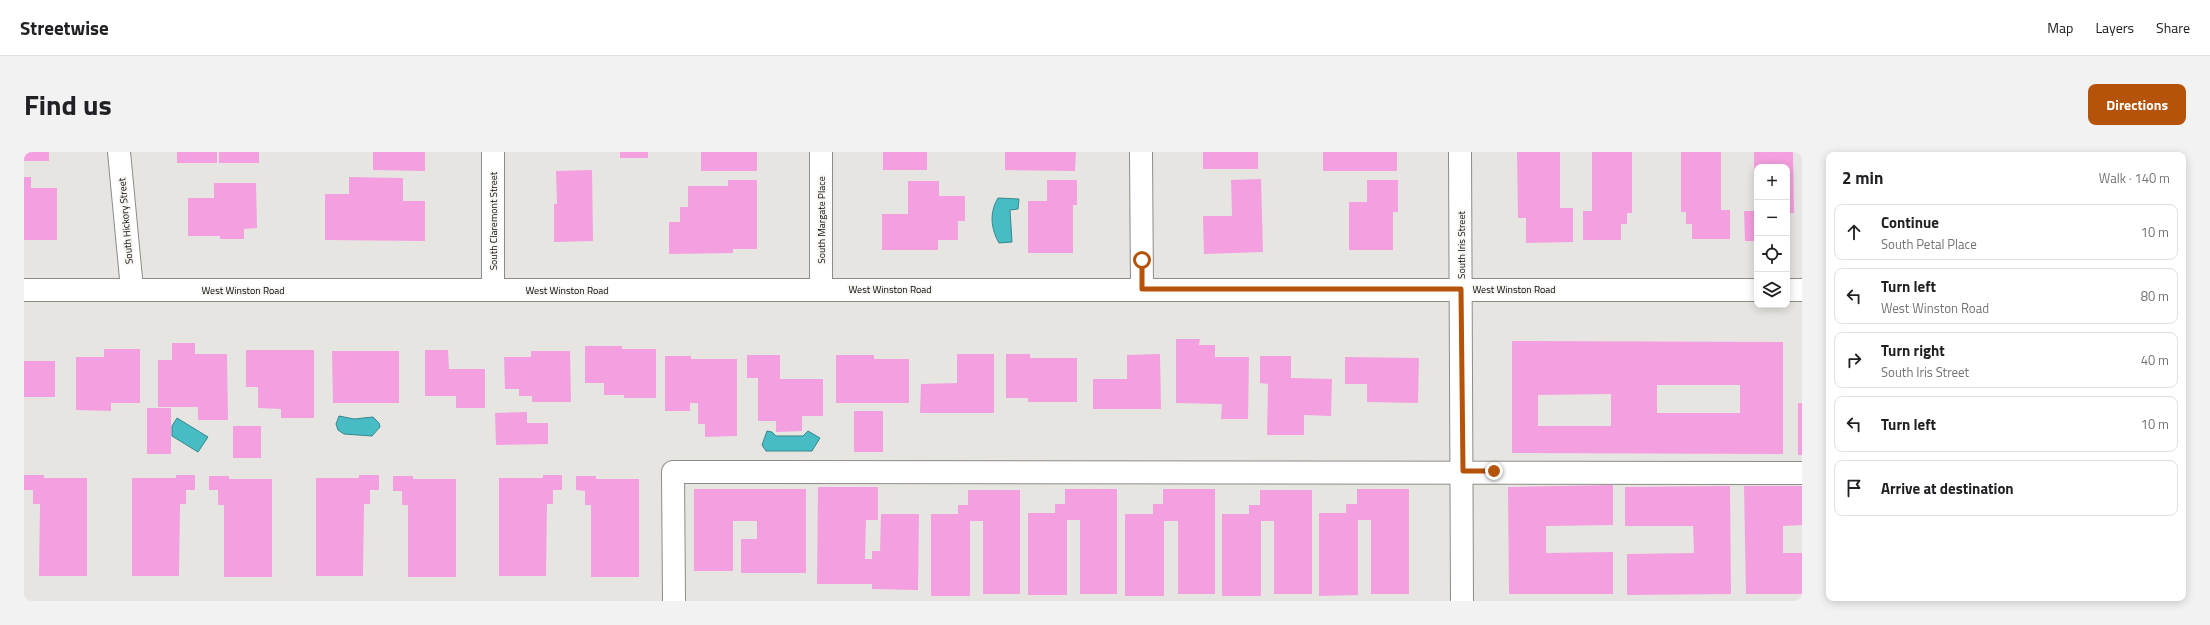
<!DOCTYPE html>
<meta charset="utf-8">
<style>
:root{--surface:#fff;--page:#f2f2f2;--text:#202124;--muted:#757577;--line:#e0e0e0;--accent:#b45309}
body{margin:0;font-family:"Titillium Web",sans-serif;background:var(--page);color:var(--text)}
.controls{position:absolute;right:12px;top:12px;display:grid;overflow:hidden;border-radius:8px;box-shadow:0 2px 10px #0003}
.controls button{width:36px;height:36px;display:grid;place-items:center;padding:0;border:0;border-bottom:1px solid var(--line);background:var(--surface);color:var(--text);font:20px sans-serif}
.stop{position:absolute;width:12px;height:12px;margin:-9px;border:3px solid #b45309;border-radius:50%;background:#fff}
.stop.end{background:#b45309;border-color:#fff;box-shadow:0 1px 4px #0008}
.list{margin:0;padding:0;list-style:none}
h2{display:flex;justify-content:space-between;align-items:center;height:52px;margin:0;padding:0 16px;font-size:17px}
h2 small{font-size:13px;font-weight:400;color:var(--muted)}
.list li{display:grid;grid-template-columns:26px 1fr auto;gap:12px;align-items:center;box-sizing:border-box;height:56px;margin:0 8px 8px;padding:0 8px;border:1px solid var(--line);border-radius:8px}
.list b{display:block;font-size:15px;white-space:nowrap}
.list p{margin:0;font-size:13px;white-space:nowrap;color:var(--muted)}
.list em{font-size:13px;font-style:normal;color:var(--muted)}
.icon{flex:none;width:22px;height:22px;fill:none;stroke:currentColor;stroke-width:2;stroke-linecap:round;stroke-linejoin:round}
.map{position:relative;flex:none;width:1778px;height:449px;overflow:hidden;border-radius:8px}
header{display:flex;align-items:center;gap:24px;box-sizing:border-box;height:56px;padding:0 20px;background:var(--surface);border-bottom:1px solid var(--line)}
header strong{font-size:19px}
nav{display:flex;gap:22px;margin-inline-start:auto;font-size:14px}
.intro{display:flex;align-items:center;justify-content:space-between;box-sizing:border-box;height:96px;padding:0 24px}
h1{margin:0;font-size:28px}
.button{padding:10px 18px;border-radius:8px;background:var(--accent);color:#fff;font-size:14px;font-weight:700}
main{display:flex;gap:24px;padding:0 24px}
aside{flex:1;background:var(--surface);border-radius:8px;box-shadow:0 2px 10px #0003}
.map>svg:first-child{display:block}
.water{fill:#48bcc5;stroke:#36878d}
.building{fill:#f49fdf;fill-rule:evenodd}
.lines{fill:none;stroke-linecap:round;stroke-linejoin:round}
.minor-casing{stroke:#8e8c89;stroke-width:24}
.minor{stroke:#fff;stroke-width:22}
.route{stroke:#b45309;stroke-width:5}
.labels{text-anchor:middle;stroke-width:3;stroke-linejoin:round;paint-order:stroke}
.street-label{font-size:10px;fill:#0d0c0b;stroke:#f5f3ef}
</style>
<header>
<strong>Streetwise</strong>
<nav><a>Map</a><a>Layers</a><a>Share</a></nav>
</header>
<div class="intro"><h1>Find us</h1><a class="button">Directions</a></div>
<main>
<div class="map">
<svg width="1778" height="449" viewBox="0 0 1778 449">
<rect width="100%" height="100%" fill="#e7e5e2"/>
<g class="water">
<path d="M 974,46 L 995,47 L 994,57 L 986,58 L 988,90 L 975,91 C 967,77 965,61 974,46 Z"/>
<path d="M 315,264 L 330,267 L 349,265 L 355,271 L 356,275 L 348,284 L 320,282 L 314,278 L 312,272 Z"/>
<path d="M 153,266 L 184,285 L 174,300 L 148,284 L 148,274 Z"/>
<path d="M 743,279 L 748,280 L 752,284 L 779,284 L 784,279 L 796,286 L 788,299 L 742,299 L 738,293 Z"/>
</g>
<g class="building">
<rect x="0" y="0" width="25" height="9"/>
<rect x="153" y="0" width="40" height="11"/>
<rect x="195" y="0" width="40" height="11"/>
<path d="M 349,0 L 401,0 L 401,19 L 349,18 Z"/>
<rect x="596" y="0" width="28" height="6"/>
<rect x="677" y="0" width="56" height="19"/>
<rect x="859" y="0" width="44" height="18"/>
<path d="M 981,0 L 1052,0 L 1051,19 L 981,18 Z"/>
<rect x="1179" y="0" width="55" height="17"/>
<rect x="1299" y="0" width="74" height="19"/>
<path d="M 1493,0 L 1536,0 L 1536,56 L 1549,56 L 1549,90 L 1502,91 L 1502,66 L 1494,66 Z"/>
<path d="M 1568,0 L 1608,0 L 1608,61 L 1603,61 L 1603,72 L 1597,72 L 1597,88 L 1559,88 L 1559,59 L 1568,59 Z"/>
<path d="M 1657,0 L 1697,0 L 1697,58 L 1706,58 L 1706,87 L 1668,87 L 1668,72 L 1662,72 L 1662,60 L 1657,60 Z"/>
<path d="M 1730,0 L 1769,0 L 1770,61 L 1763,61 L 1763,15 L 1733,15 L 1733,89 L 1721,89 L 1720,59 L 1730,59 Z"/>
<path d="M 568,18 L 569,89 L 530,90 L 530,52 L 533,52 L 532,19 Z"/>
<path d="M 0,25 L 7,25 L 7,36 L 33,36 L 33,88 L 0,88 Z"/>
<path d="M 325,25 L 379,26 L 379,49 L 401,49 L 401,89 L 301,88 L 301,42 L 325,42 Z"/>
<path d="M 1237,27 L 1239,100 L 1180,102 L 1179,64 L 1208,64 L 1207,28 Z"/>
<path d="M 704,28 L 733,28 L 733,97 L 709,97 L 709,101 L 645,102 L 645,70 L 656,70 L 656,55 L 664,55 L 664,34 L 704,34 Z"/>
<path d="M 1023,28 L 1053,28 L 1053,53 L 1049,53 L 1049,101 L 1004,101 L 1004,49 L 1023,49 Z"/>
<path d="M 1343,28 L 1374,28 L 1374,60 L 1369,60 L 1369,98 L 1325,98 L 1325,50 L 1343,50 Z"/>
<path d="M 884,29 L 915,29 L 915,44 L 941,44 L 941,69 L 934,69 L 934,88 L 914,88 L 914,98 L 858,98 L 858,62 L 884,62 Z"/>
<path d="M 190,31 L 232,31 L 233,76 L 220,77 L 220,87 L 196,87 L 196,84 L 164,84 L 164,46 L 190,46 Z"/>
<path d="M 1152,187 L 1176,187 L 1175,193 L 1191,193 L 1191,205 L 1225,205 L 1224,267 L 1197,267 L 1198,252 L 1152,251 Z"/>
<path d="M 1488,189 L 1759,190 L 1759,302 L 1488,301 ZM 1633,233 L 1716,233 L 1716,261 L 1633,261 ZM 1587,242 L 1587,274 L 1514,274 L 1514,243 Z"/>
<path d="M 148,191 L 171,191 L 171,202 L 203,202 L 204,268 L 174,268 L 174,255 L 134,255 L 134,208 L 148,208 Z"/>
<path d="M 561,194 L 598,194 L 598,197 L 632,197 L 632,246 L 600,246 L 600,243 L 580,243 L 580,231 L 561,231 Z"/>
<path d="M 80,197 L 116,197 L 116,251 L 87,251 L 87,259 L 52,258 L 52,205 L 80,205 Z"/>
<path d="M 222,198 L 290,198 L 290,266 L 257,266 L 257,257 L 234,256 L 234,235 L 222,235 Z"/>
<path d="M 401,198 L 424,198 L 425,217 L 461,217 L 461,256 L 432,256 L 432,244 L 401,244 Z"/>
<path d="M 308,199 L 375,199 L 375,251 L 309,251 Z"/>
<path d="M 507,199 L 546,199 L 547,250 L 508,250 L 508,244 L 495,244 L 495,237 L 481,237 L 480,205 L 507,205 Z"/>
<path d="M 933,202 L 970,202 L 970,261 L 896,261 L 897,232 L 933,231 Z"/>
<path d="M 982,202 L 1006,202 L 1006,206 L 1053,206 L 1053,250 L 1004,250 L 1004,246 L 982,246 Z"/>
<path d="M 1136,202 L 1137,257 L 1069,257 L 1069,227 L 1103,227 L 1103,203 Z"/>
<path d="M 723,203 L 756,203 L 756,227 L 799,227 L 799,264 L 778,264 L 778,279 L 752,280 L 752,269 L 734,269 L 734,226 L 723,226 Z"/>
<path d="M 812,203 L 850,203 L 850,207 L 885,207 L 885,251 L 812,251 Z"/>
<path d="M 641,204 L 667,204 L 667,207 L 713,207 L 713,284 L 681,285 L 681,272 L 674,272 L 674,251 L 666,251 L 666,259 L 641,259 Z"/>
<path d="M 1236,204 L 1267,204 L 1267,226 L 1308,227 L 1307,264 L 1280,263 L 1280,283 L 1243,283 L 1244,232 L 1236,231 Z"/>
<path d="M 1321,205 L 1395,206 L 1394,251 L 1343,250 L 1343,232 L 1321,232 Z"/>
<rect x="0" y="209" width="31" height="36"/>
<rect x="1774" y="251" width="4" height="52"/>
<rect x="123" y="256" width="24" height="46"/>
<rect x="830" y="259" width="29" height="41"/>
<path d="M 503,260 L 503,271 L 524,271 L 524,292 L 472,293 L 471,261 Z"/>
<rect x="209" y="274" width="28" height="32"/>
<path d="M 0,323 L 20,323 L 20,326 L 63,326 L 63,424 L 15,424 L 16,352 L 9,352 L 9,338 L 0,338 Z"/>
<path d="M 152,323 L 171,323 L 171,338 L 162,338 L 162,352 L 156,352 L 155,424 L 108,424 L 108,326 L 152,326 Z"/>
<path d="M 335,323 L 355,323 L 355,338 L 346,338 L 346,352 L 340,352 L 339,424 L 292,424 L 292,326 L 335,326 Z"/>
<path d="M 519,323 L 538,323 L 538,338 L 529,338 L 529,352 L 523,352 L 522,424 L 475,424 L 475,326 L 519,326 Z"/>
<path d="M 185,324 L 205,324 L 205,327 L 248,327 L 248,425 L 200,425 L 200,353 L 194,353 L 194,338 L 185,338 Z"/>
<path d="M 369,324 L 389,324 L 389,327 L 432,327 L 432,425 L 384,425 L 384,353 L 378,353 L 378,339 L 369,339 Z"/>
<path d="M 552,324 L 572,324 L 572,327 L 615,327 L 615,425 L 567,425 L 567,353 L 561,353 L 561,339 L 552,338 Z"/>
<path d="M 1589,333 L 1589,373 L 1522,374 L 1522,401 L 1589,400 L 1589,442 L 1485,442 L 1484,335 Z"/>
<path d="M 1706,334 L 1707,442 L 1603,443 L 1603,402 L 1670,401 L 1669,374 L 1601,374 L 1601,335 Z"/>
<path d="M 1720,334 L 1778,334 L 1778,373 L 1759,374 L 1759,401 L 1778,401 L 1778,442 L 1722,442 Z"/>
<path d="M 794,335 L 854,335 L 854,368 L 842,368 L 841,407 L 848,407 L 848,399 L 856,399 L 857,362 L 895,362 L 894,438 L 848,437 L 848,432 L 793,432 Z"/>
<path d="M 670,337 L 782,337 L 782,421 L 717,421 L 717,387 L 733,387 L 733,369 L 709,369 L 709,419 L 670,419 Z"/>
<path d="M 1041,337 L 1093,337 L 1093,442 L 1056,442 L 1056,368 L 1043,368 L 1043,443 L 1004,443 L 1004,361 L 1031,361 L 1031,352 L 1041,352 Z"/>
<path d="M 1139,337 L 1191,337 L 1191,442 L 1154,442 L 1154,369 L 1140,369 L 1140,444 L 1101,444 L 1101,362 L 1129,362 L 1129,352 L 1139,352 Z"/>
<path d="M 1333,337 L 1385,337 L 1385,442 L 1347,442 L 1347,368 L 1334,368 L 1334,443 L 1295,444 L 1295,361 L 1322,361 L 1322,352 L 1333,352 Z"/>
<path d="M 944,338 L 996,338 L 996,442 L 959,442 L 959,369 L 946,369 L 946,444 L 907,444 L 907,362 L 934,362 L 934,353 L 944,353 Z"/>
<path d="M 1236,338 L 1288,338 L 1288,442 L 1250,442 L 1250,369 L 1237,369 L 1237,444 L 1198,444 L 1198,362 L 1225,362 L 1225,353 L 1236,353 Z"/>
</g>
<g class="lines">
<defs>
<g id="minor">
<path d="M 95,0 L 108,137"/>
<path d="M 469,0 L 469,138"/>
<path d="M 797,0 L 797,137"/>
<path d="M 1117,0 L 1118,137"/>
<path d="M 1436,0 L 1438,449"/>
<path d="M 0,138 L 1733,138"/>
<path d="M 1763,138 L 1778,138"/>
<path d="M 650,449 L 649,320 L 1778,321"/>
</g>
</defs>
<use href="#minor" class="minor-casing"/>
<use href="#minor" class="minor"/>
</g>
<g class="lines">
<path class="route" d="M 1118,108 L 1118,137 L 1437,137 L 1439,319 L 1470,319"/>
</g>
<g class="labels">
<g class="street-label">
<text transform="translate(797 68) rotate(-90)" y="4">South Margate Place</text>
<text transform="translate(101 69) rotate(-95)" y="4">South Hickory Street</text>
<text transform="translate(469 69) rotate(-90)" y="4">South Claremont Street</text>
<text transform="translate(1437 93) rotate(-90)" y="4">South Iris Street</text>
<text x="866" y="141">West Winston Road</text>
<text x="1490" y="141">West Winston Road</text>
<text x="219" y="142">West Winston Road</text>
<text x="543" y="142">West Winston Road</text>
</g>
</g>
</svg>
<div class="controls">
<button>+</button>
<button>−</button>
<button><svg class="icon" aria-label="locate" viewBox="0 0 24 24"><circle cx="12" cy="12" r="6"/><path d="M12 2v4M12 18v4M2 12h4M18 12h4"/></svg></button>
<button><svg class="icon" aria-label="layers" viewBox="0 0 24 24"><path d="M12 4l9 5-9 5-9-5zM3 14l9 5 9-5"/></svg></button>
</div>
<div class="stop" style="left:1118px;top:108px"></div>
<div class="stop end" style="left:1470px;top:319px"></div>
</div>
<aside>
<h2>2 min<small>Walk · 140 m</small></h2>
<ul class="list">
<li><svg class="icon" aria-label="ahead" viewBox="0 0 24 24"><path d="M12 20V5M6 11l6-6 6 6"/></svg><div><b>Continue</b><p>South Petal Place</p></div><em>10 m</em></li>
<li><svg class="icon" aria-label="left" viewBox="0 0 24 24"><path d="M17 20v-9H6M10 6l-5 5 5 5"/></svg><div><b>Turn left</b><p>West Winston Road</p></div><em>80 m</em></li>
<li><svg class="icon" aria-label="right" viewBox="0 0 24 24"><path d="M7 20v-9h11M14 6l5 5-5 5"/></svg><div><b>Turn right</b><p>South Iris Street</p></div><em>40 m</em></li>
<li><svg class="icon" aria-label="left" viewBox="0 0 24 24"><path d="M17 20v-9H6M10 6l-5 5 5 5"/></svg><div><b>Turn left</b></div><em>10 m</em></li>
<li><svg class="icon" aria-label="arrive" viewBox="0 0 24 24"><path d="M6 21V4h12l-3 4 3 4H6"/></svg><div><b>Arrive at destination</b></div></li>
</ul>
</aside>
</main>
